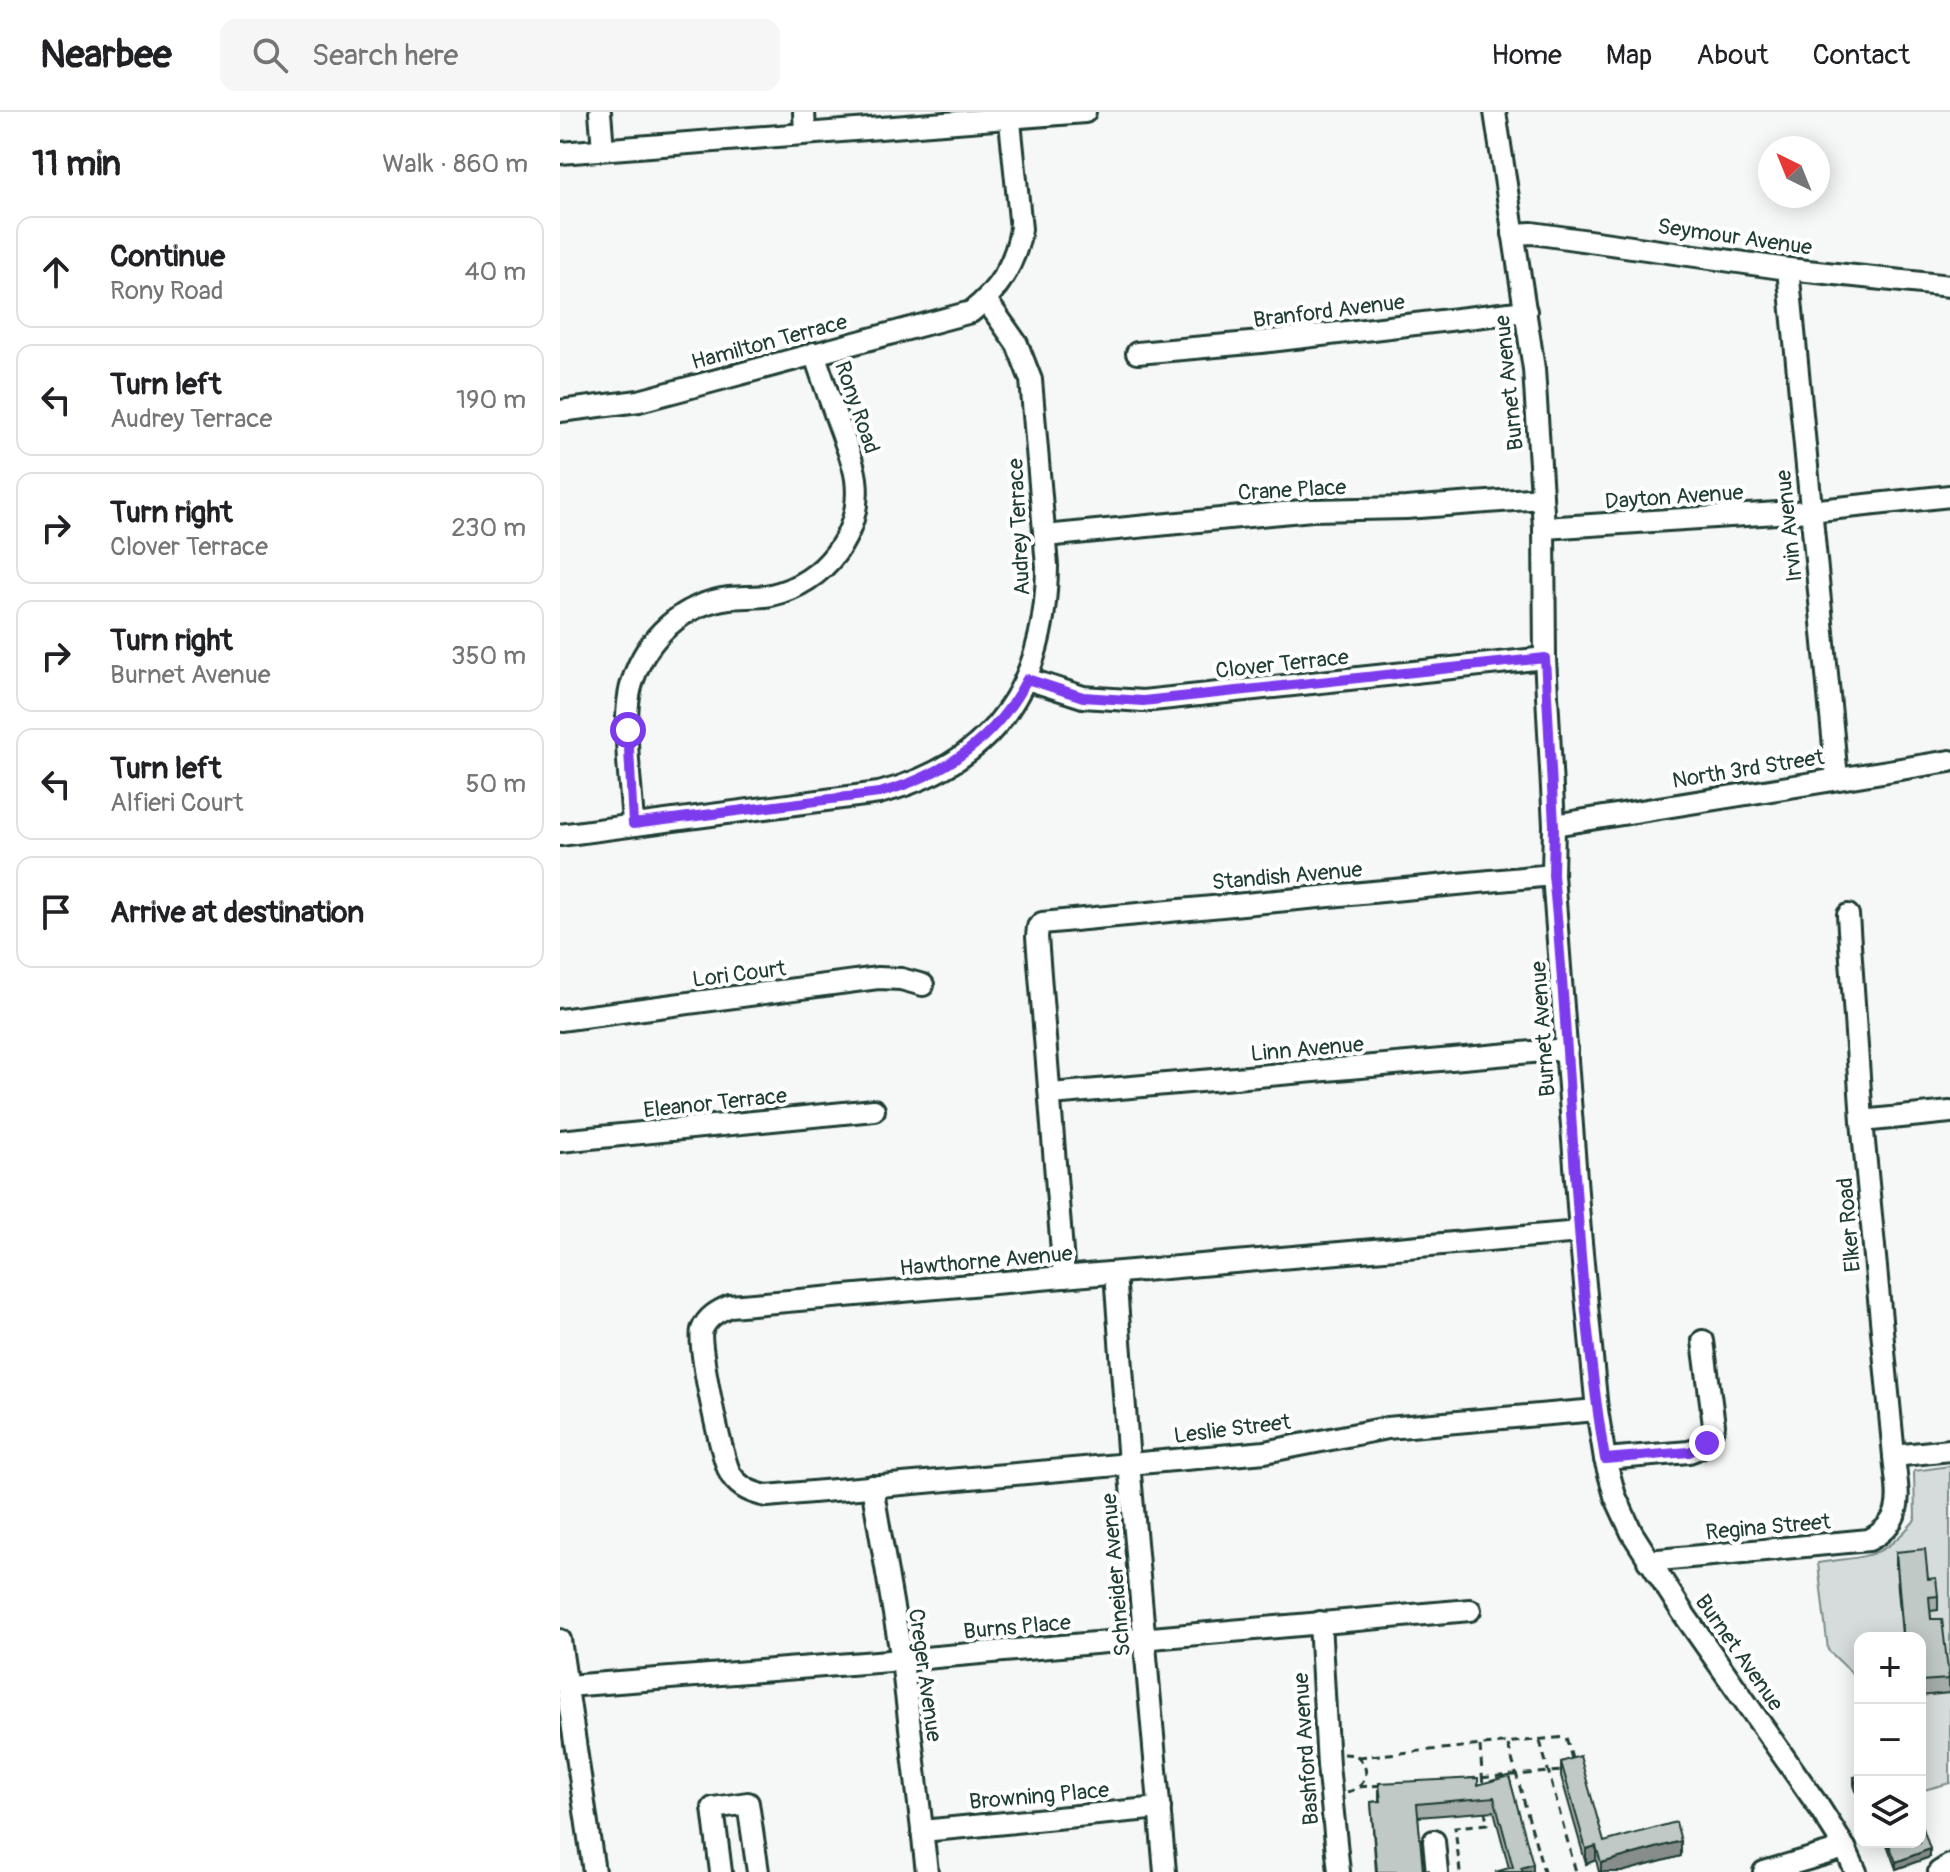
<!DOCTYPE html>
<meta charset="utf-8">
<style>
:root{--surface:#fff;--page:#f6f6f6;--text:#202124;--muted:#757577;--line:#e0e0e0}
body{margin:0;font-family:Pangolin,sans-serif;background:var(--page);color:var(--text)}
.controls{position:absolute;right:24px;bottom:24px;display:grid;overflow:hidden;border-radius:16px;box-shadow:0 4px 20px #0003}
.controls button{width:72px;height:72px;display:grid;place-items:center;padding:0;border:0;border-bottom:2px solid var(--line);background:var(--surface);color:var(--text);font:40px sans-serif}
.compass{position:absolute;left:1198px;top:24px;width:72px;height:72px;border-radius:50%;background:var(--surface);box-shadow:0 4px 20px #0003;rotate:317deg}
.stop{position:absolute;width:24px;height:24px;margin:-18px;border:6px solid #7c3aed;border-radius:50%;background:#fff}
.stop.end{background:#7c3aed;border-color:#fff;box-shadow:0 2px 8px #0008}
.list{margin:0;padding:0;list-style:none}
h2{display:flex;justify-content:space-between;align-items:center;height:104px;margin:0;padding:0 32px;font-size:34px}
h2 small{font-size:26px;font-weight:400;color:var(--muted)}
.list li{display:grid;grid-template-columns:52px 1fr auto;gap:24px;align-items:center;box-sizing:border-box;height:112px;margin:0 16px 16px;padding:0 16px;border:2px solid var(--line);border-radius:16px}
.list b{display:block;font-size:30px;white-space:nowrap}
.list p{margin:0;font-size:26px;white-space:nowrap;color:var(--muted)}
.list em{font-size:26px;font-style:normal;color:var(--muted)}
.icon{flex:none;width:44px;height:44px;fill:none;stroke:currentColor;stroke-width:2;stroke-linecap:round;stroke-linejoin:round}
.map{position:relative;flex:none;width:1390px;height:1760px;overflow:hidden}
header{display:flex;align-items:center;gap:48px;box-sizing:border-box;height:112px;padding:0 40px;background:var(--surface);border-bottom:2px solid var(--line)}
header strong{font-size:38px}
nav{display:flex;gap:44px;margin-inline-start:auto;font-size:28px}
.search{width:560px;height:72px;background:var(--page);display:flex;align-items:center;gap:20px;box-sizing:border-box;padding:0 28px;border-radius:16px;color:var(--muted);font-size:30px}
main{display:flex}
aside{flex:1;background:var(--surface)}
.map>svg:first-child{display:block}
.green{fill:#d6dcdb;stroke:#7a8c88;stroke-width:2}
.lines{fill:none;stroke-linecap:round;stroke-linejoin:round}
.minor-casing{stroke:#1f3d34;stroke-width:26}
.path{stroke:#1f3d34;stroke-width:3;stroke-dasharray:8 6;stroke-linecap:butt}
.minor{stroke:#fff;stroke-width:20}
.wall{fill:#a5adaa;stroke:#1f3d34;stroke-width:2}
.shaded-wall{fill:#868d8b;stroke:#1f3d34;stroke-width:2}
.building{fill:#c0c9c6;stroke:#1f3d34;stroke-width:2}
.route{stroke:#7c3aed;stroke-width:10}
.labels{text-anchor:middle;stroke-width:8;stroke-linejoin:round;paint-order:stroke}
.street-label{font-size:22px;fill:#1f3d34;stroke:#fff}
</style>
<header>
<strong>Nearbee</strong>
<div class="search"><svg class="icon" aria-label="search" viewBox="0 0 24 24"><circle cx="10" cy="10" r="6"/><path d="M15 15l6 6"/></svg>Search here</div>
<nav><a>Home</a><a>Map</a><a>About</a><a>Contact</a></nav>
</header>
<main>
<aside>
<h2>11 min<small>Walk · 860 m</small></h2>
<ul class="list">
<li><svg class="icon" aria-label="ahead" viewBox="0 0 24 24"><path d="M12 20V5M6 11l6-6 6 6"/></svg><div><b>Continue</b><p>Rony Road</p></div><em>40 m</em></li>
<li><svg class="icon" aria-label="left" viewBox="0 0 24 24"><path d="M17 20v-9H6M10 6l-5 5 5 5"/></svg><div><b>Turn left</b><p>Audrey Terrace</p></div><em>190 m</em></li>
<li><svg class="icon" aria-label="right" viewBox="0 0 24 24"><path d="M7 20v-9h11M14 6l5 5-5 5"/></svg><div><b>Turn right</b><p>Clover Terrace</p></div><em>230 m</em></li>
<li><svg class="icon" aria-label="right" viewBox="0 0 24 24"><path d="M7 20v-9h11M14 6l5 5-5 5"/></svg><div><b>Turn right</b><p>Burnet Avenue</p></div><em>350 m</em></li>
<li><svg class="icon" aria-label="left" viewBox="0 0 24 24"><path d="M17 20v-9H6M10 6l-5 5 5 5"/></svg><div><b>Turn left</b><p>Alfieri Court</p></div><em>50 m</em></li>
<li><svg class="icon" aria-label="arrive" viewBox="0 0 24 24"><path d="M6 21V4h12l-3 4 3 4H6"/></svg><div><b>Arrive at destination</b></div></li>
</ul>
</aside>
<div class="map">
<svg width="1390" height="1760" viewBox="0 0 1390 1760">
<rect width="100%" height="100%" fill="#f6f7f7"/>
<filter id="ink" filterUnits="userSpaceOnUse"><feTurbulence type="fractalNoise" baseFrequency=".0125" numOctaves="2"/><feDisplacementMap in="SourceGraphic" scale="16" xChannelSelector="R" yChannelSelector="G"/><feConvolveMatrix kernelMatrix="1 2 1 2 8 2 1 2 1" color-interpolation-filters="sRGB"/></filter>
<g filter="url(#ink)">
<path class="green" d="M 1390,1354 L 1390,1671 L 1364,1678 L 1360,1628 L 1360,1526 L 1300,1526 L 1300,1569 L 1268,1538 L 1258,1451 C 1308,1443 1320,1449 1355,1408 L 1354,1359 Z"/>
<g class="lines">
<defs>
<g id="minor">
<path d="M 40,0 L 43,37"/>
<path d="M 244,0 L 245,21"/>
<path d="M 935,0 L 974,257 L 984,416 L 985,546 L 994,713 L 993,763 L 1020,1120 L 1037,1298 L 1045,1347 L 1055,1384 L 1072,1421 L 1123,1501 L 1259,1695 L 1285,1736 L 1296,1760"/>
<path d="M 0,41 L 525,0"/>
<path d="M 953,122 L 972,121 L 1228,157 L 1390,174"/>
<path d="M 1228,157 L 1277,666"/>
<path d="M 577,241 L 701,230 L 966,199"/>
<path d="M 0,299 L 79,289 L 411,200 C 439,178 455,152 461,117 L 449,0"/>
<path d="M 984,416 L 1250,399 L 1390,384"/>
<path d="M 485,424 L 752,398 L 846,396 L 982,386"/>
<path d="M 467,567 L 523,585 L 583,589 L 985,546"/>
<path d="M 73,712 C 71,672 60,604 73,568 C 87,525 123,492 169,486 C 183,484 198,486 211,483 C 264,471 303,422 296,367 C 294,351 287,336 282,321 C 272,294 263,268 254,241"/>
<path d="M 994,713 L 1390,649"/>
<path d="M 0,723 L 319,681 C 436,651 486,571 487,454 L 471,268 L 457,232 L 426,188"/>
<path d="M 0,908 L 318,866 L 341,867 L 363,873"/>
<path d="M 491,982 L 1007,937"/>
<path d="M 1302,1009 L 1390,1000"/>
<path d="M 0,1029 L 314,998"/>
<path d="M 1020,1120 L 170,1194 C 158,1199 147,1205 142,1218 C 137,1232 162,1349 171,1363 C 180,1376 192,1381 207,1384 L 705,1340 L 827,1316 L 1037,1298"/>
<path d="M 555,1161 L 569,1351 L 605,1760"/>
<path d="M 504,1165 L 477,825 L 478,815 L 482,811 L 993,763"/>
<path d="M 1334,1344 L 1390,1338"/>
<path d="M 1045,1347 L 1129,1340 C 1145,1335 1150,1328 1154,1313 L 1143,1229"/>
<path d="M 312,1374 L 342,1548 L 367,1760"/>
<path d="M 1088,1449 L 1309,1428 C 1348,1407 1337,1381 1334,1344 L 1302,1009 L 1288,803"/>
<path d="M 760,1510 L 768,1653 L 779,1760"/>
<path d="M 0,1528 L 34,1760"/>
<path d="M 7,1574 L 342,1548 L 910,1498"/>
<path d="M 362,1719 L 600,1696"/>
<path d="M 874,1729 L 877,1760"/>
<path d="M 161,1760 L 153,1696 L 188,1691 L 198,1760"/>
<path d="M 1204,1760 L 1285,1736"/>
<path d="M 1379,1760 L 1390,1753"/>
</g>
</defs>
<use href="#minor" class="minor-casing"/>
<g class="path">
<path d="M 980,1629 L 1016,1760"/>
<path d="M 948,1633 L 984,1760"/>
<path d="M 920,1634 L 923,1674"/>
<path d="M 783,1642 L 796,1643 C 812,1657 808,1675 787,1680"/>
<path d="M 798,1645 L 1006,1625 L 1012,1647"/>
<path d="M 894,1668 L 1002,1659"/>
<path d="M 799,1675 L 823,1673"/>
<path d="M 900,1760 L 895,1715 L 927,1712 L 925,1697"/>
</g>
<use href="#minor" class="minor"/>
</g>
<g class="wall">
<path d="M 1336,1440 L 1368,1467 L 1378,1484 L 1378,1498 L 1370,1499 L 1371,1507 L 1389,1567 L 1389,1581 L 1360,1584 L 1360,1526 L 1342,1523 L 1336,1454 Z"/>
<path d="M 1001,1650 L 1044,1730 L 1121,1744 L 1061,1760 L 1039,1760 L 1036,1748 L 1026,1752 L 1001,1664 Z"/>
<path d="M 949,1664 L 973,1760 L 949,1756 L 934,1699 L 858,1705 L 863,1759 L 870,1760 L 816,1760 L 811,1690 L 819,1689 L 819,1671 L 918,1673 Z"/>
<path d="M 1300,1664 L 1300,1691 L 1294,1673 L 1294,1665 Z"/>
<path d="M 1326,1730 L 1360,1730 L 1370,1745 L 1336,1757 Z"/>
</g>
<g class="shaded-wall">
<path d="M 1121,1729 L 1121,1744 L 1061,1760 L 1041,1760 L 1041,1751 Z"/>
<path d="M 1036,1734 L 1036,1748 L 1026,1752 L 1026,1737 Z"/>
<path d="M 1370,1737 L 1370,1745 L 1336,1757 L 1336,1750 Z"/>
<path d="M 973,1752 L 973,1760 L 961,1760 L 961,1756 Z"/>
</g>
<g class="building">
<path d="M 1365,1437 L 1368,1467 L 1376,1466 L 1378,1484 L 1369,1485 L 1371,1507 L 1382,1507 L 1389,1567 L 1360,1569 L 1360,1526 L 1327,1526 L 1326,1525 L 1343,1523 L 1336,1440 Z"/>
<path d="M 1020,1644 L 1044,1730 L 1116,1710 L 1121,1729 L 1041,1751 L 1036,1734 L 1026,1737 L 1001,1650 Z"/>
<path d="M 949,1664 L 973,1752 L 961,1756 L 963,1760 L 935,1760 L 953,1755 L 934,1685 L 857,1692 L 863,1759 L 869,1758 L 870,1760 L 817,1760 L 811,1690 L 821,1689 L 819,1671 L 918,1666 L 918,1673 Z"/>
<path d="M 1300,1664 L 1300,1684 L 1294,1665 Z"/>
<path d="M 1363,1716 L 1370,1737 L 1336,1750 L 1328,1730 L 1360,1730 L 1360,1717 Z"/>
</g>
</g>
<g class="lines" filter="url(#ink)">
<path class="route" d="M 68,618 L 73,712 L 319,681 C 383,664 436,627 467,567 L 523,585 L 583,589 L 985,546 L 994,713 L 993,763 C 1013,957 1013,1154 1045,1347 L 1129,1340 L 1147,1331"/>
</g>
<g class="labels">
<g class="street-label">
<text transform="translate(1175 124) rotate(8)" y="8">Seymour Avenue</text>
<text transform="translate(769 198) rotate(-7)" y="8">Branford Avenue</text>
<text transform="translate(209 229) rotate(-15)" y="8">Hamilton Terrace</text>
<text transform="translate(948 271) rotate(-96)" y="8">Burnet Avenue</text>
<text transform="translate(298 295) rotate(71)" y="8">Rony Road</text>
<text transform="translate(732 377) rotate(-3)" y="8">Crane Place</text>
<text transform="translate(1114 384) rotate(-4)" y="8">Dayton Avenue</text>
<text transform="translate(1228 414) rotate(-96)" y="8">Irvin Avenue</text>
<text transform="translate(458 415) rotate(-93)" y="8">Audrey Terrace</text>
<text transform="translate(722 551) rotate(-6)" y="8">Clover Terrace</text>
<text transform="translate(1188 656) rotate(-9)" y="8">North 3rd Street</text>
<text transform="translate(727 763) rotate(-5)" y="8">Standish Avenue</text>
<text transform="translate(179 861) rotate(-7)" y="8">Lori Court</text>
<text transform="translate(982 917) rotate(-94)" y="8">Burnet Avenue</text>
<text transform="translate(747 936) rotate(-5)" y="8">Linn Avenue</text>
<text transform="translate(155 990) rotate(-6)" y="8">Eleanor Terrace</text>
<text transform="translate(1288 1113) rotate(-95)" y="8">Elker Road</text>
<text transform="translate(426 1148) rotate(-5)" y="8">Hawthorne Avenue</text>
<text transform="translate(672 1316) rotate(-7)" y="8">Leslie Street</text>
<text transform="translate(1208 1414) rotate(-5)" y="8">Regina Street</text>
<text transform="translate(555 1463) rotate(-95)" y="8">Schneider Avenue</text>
<text transform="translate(457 1514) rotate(-5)" y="8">Burns Place</text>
<text transform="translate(1180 1540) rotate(55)" y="8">Burnet Avenue</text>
<text transform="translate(366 1563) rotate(82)" y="8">Creger Avenue</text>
<text transform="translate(745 1637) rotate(-94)" y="8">Bashford Avenue</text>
<text transform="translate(479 1683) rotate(-5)" y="8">Browning Place</text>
</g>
</g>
</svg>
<div class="controls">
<button>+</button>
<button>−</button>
<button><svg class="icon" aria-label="layers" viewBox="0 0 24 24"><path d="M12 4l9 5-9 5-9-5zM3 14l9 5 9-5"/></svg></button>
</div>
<svg class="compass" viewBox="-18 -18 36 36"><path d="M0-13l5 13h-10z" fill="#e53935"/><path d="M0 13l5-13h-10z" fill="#757577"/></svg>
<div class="stop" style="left:68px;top:618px"></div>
<div class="stop end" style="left:1147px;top:1331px"></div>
</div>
</main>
